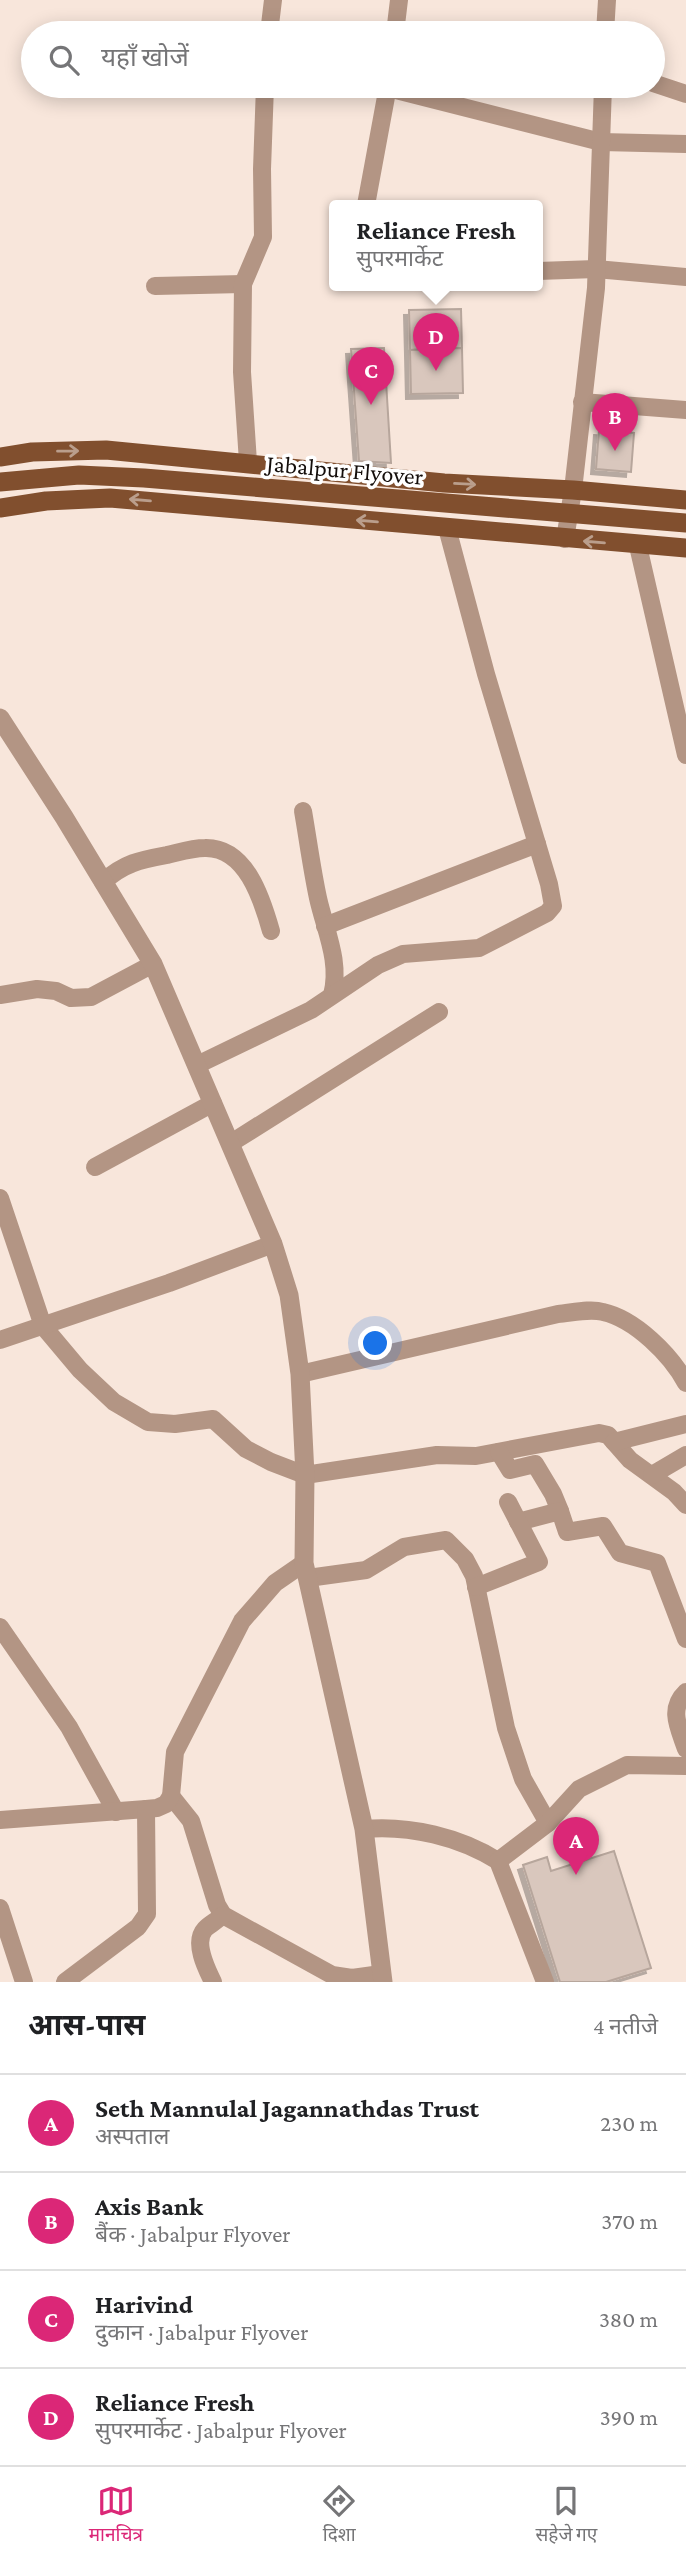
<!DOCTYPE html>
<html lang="hi">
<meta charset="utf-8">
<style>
:root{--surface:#fff;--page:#f6f6f6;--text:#202124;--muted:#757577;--line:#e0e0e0;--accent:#db2777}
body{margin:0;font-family:"Crimson Pro","Noto Sans Devanagari",serif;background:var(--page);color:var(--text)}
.you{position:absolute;left:376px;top:1344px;width:24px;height:24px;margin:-18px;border:5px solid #fff;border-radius:50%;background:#1a73e8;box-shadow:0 0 0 10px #1a73e833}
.badge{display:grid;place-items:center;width:46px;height:46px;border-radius:50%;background:var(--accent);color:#fff;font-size:23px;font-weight:700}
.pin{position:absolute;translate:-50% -58px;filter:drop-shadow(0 2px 4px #0008)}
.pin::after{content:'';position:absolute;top:37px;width:24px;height:21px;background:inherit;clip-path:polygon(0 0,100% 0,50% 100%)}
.popup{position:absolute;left:329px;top:200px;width:214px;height:91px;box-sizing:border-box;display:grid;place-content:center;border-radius:7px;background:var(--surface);filter:drop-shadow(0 2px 5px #0005);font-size:23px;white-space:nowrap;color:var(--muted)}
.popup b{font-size:26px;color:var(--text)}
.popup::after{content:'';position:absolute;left:50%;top:100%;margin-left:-14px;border:14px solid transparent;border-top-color:var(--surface)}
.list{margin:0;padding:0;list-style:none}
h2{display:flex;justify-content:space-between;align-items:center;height:91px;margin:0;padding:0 28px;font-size:30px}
h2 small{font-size:23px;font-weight:400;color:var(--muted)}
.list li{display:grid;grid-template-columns:46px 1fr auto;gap:21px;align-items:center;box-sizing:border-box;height:98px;padding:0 28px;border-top:2px solid var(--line)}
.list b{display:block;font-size:26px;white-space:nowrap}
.list p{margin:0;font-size:23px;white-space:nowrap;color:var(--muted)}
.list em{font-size:23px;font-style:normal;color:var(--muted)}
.icon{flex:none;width:38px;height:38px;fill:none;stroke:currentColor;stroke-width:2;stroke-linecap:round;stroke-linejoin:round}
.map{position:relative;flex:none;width:686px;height:1982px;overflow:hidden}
.search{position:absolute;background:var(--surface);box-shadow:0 4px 18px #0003;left:21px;right:21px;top:21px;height:77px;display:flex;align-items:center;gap:18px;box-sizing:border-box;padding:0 24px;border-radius:38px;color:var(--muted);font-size:26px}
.sheet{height:483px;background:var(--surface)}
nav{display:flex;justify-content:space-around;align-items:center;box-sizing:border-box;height:98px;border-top:2px solid var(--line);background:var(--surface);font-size:19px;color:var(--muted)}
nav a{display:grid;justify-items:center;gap:4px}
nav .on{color:var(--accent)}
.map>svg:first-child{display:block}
.building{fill:#d9c7bd;stroke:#b7a69c;stroke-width:2;filter:url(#shadow)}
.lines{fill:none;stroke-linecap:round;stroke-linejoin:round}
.minor{stroke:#b39584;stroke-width:18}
.tertiary{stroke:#b39584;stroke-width:19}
.primary{stroke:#814f2e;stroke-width:19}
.primary-bridge{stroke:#814f2e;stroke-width:19}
.oneway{stroke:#ba9e8c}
.labels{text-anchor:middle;stroke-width:7;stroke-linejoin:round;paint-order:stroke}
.street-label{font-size:24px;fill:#140e0b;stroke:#fff}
</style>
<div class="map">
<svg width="686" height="1982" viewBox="0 0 686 1982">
<defs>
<filter id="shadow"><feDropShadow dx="-5" dy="5" stdDeviation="0" flood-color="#0004"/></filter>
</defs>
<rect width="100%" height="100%" fill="#f8e6db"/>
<g class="building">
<path d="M 461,309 L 462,348 L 410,350 L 409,310 Z"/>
<path d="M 384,348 L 391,463 L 359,461 L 351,349 Z"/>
<path d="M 462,348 L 463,393 L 411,394 L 410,350 Z"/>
<path d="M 599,430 L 634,433 L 631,472 L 596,469 Z"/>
<path d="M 614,1851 L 651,1968 L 606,1982 L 560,1982 L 523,1865 L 547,1857 L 551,1871 Z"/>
</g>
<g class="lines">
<g class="minor">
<path d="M 269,33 L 273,0"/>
<path d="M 395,33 L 399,0"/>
<path d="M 605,33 L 607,0"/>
<path d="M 653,83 L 686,94"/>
<path d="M 388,88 L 601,142 L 686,144"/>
<path d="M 366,205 L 388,86"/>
<path d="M 538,271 L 596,269 L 686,277"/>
<path d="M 155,286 L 243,284"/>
<path d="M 582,402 L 686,410"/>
<path d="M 248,462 L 242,372 L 243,284 L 263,237 L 262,169 L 265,86"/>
<path d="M 565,539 L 573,490 L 596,288 L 603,86"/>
<path d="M 638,546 L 686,755"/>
<path d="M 303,811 C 308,840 312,870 318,898 C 325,930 341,962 332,995"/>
<path d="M 103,882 C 124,863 140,860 167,855 C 180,852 192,848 205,848 C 246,847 262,899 271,931"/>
<path d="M 325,926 L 537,844"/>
<path d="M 0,995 L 37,989 L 56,991 L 71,998 L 91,997 L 153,964"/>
<path d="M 197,1065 L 311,1010 L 378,965 L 403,954 L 479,948 L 547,913 L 553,906 L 549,884 L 486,674 L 447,528"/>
<path d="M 231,1143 L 439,1012"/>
<path d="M 95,1167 L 213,1103"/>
<path d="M 0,1198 L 43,1326 L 80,1370 L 114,1402 L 148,1422 L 175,1424 L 213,1419 L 246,1449 L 271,1462 L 305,1475 L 437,1455 L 476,1456 L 599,1433 L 608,1435 L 630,1460 L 674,1492 L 686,1505"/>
<path d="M 0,1340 L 169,1283 L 273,1244"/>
<path d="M 300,1374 L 558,1314 C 571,1313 590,1308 603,1312 C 635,1319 671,1355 686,1383"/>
<path d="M 614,1442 L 686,1424"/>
<path d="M 499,1452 L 510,1470 L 535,1464 L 553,1494 L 560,1511"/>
<path d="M 652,1475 L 686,1455"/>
<path d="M 518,1522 L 560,1511 L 567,1532 L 603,1526 L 620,1553 L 657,1563 L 686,1639"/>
<path d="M 308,1578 L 366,1570 L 404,1547 L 446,1540 L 465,1559 L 474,1576 L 506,1728 L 523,1779 L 548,1823"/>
<path d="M 476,1587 L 539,1562 L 508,1502"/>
<path d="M 0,1627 L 69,1727 L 116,1812"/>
<path d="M 686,1692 C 668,1709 679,1728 686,1749"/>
<path d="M 171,1796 L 191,1821 L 217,1905 L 223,1915 L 332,1975 L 352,1978 L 381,1974"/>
<path d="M 0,1820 L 146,1809"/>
<path d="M 364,1829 C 410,1825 460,1837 498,1861 L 545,1982"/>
<path d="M 498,1861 L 548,1823 L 579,1789 L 627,1765 L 686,1766"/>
<path d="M 0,1908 L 24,1982"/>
<path d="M 65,1982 L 138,1927 L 147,1914 L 146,1809 L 157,1808 L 166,1804 L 171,1796 L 175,1752 L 242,1621 L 275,1583 L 304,1563"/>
<path d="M 213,1982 C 206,1968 193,1942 205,1929 C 210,1924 218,1920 223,1915"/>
</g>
<path class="tertiary" d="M 0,718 L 64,817 L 153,964 L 273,1244 L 289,1295 L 300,1374 L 305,1475 L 304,1563 L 364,1829 L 383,1982"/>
<g class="primary">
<path d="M 0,457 L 32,452 L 106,450 L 444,483 L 573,490 L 686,500"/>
<path d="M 0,508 L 46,501 L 110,498 L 686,548"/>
</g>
<path class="primary-bridge" d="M 0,482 L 79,475 L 144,478 L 686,523"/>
</g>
<defs><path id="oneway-shaft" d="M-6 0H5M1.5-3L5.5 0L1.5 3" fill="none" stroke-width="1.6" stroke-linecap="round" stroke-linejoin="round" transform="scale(1.75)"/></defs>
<g class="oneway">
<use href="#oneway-shaft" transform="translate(68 451) rotate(-1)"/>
<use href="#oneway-shaft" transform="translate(465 484) rotate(3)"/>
<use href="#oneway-shaft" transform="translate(140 500) rotate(-175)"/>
<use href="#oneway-shaft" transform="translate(367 521) rotate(-175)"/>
<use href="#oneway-shaft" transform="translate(594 542) rotate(-175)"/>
</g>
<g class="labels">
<g class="street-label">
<text transform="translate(345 470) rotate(5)" y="8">Jabalpur Flyover</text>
</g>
</g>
</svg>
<div class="you"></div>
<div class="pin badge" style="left:576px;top:1875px">A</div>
<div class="pin badge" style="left:615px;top:451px">B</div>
<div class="pin badge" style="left:371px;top:405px">C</div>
<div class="pin badge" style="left:436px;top:371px">D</div>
<div class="popup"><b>Reliance Fresh</b>सुपरमार्केट</div>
<div class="search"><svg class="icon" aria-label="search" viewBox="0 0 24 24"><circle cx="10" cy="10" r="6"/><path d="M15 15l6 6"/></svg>यहाँ खोजें</div>
</div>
<section class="sheet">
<h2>आस-पास<small>4 नतीजे</small></h2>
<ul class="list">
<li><span class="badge">A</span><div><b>Seth Mannulal Jagannathdas Trust</b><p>अस्पताल</p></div><em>230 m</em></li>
<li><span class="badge">B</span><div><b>Axis Bank</b><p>बैंक · Jabalpur Flyover</p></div><em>370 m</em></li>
<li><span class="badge">C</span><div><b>Harivind</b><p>दुकान · Jabalpur Flyover</p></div><em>380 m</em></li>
<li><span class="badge">D</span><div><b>Reliance Fresh</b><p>सुपरमार्केट · Jabalpur Flyover</p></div><em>390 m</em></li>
</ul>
</section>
<nav>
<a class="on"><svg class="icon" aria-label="map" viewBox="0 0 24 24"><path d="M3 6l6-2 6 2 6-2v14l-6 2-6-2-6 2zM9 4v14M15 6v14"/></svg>मानचित्र</a>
<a><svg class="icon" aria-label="directions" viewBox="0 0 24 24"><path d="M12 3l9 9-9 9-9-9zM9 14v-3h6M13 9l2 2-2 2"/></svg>दिशा</a>
<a><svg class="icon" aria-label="saved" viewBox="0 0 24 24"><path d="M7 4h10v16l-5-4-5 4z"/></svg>सहेजे गए</a>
</nav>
